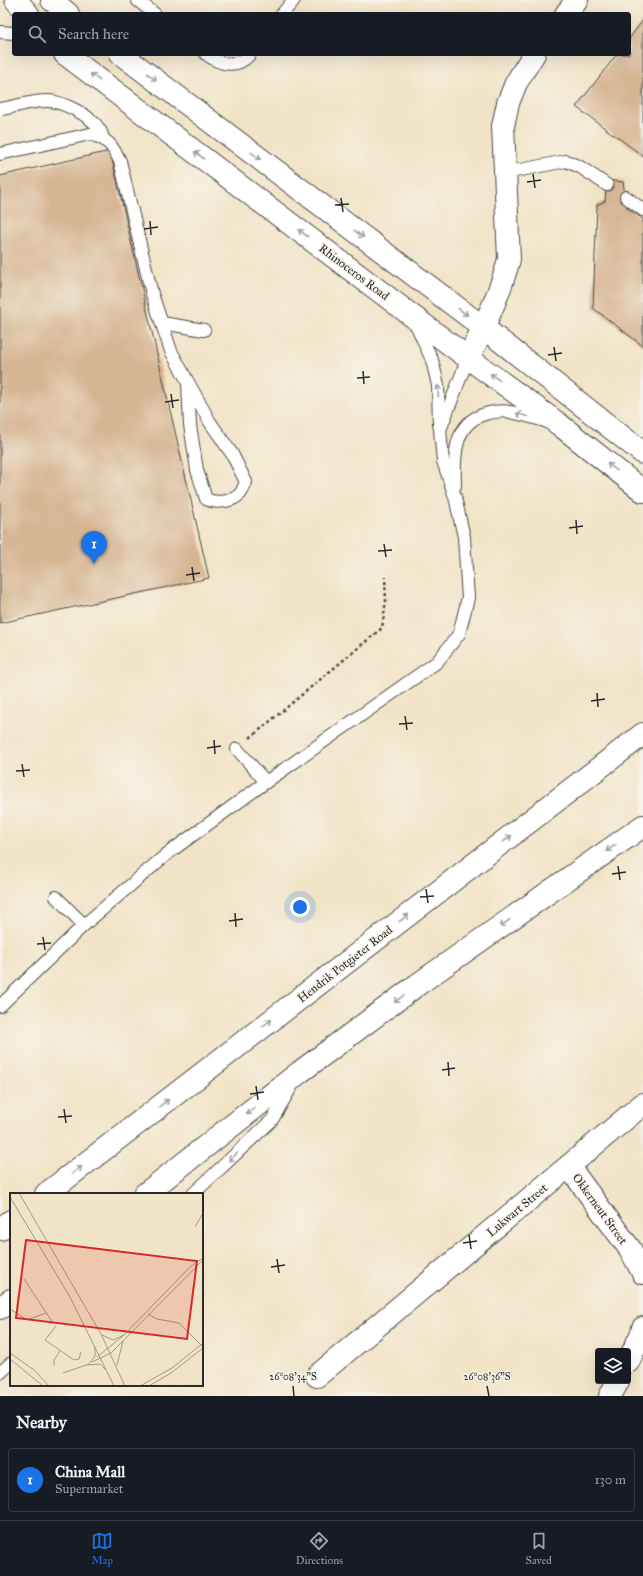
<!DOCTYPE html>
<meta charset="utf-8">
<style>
:root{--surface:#171b24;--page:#242831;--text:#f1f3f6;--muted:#9ea1a6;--line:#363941;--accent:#1a73e8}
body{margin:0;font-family:"IM FELL Great Primer",serif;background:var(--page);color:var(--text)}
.controls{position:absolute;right:12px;bottom:12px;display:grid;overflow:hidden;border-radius:4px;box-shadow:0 4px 16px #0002}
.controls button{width:36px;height:36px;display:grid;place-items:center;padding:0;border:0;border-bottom:1px solid var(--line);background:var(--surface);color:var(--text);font:20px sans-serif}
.you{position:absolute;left:300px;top:907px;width:14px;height:14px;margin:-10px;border:3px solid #fff;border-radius:50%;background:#1a73e8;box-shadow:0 0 0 6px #1a73e833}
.badge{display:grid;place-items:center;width:26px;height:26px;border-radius:50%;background:var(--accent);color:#fff;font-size:13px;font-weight:700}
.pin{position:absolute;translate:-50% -33px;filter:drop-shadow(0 1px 2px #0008)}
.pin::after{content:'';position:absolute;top:21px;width:14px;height:12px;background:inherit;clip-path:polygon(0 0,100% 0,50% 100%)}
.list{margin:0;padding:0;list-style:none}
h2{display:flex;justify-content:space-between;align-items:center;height:52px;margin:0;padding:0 16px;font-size:17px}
h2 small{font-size:13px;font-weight:400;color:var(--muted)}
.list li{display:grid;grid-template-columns:26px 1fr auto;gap:12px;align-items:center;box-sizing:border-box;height:64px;margin:0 8px 8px;padding:0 8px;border:1px solid var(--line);border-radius:4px}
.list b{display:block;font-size:15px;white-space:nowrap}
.list p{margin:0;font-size:13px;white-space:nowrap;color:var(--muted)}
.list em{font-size:13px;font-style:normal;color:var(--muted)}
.icon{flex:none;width:22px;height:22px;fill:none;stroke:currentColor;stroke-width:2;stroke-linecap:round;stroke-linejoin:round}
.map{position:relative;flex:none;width:643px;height:1396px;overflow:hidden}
.search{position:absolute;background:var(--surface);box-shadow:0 4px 16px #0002;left:12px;right:12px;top:12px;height:44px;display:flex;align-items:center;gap:10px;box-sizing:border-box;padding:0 14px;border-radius:4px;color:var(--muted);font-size:15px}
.sheet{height:124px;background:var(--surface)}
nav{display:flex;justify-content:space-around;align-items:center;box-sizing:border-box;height:56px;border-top:1px solid var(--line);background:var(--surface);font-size:11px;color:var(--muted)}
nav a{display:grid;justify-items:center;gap:2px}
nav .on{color:var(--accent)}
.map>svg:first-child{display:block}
.building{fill:#d6b593}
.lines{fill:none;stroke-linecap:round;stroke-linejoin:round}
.service-casing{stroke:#494742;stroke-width:14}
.minor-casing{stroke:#494742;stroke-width:24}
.secondary-casing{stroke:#494742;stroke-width:24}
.path{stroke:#494742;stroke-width:2.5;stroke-dasharray:3 3;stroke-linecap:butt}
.service{stroke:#fff;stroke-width:12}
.minor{stroke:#fff;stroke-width:22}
.secondary{stroke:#fff;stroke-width:22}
.oneway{stroke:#a0a0a0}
.ticks{fill:none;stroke:#2b2b2b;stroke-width:1.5}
.labels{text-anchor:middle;stroke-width:3;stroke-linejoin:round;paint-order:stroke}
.street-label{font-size:12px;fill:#2b2b2b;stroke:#f7f3e8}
.inset-road{fill:none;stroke:#a29988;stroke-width:1}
.view{fill:#d62828;fill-opacity:0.15;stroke:#d62828;stroke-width:2}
.inset-edge{fill:none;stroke:#2b2b2b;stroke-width:2}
.ticks-label{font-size:10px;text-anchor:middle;fill:#2b2b2b;stroke:#f7f3e8;stroke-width:3;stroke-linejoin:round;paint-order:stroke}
</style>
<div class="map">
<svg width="643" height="1396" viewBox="0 0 643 1396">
<rect width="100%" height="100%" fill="#f7f3e8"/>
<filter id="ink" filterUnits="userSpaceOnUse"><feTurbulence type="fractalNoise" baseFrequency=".025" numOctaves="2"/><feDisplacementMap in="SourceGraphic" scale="8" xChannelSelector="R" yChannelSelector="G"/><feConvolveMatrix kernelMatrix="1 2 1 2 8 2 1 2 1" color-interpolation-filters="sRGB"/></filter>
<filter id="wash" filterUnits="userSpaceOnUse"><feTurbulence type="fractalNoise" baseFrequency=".012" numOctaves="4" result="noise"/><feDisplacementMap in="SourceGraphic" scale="16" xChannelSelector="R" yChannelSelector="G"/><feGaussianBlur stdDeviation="0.9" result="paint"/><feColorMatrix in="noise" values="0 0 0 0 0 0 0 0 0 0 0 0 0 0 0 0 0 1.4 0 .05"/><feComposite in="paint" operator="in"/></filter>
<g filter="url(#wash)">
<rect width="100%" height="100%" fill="#f1e3c6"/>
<g id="blocks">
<g class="building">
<path d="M 643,20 L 643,156 L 576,107 L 617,54 L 629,54 L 629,39 Z"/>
<path d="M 110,151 L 209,578 L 0,623 L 0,176 Z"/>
<path d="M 607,180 L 623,182 L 627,208 L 643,219 L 643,346 L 593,308 L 597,205 L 605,201 Z"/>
</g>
</g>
</g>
<g filter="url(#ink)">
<use href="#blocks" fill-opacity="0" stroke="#494742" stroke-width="1"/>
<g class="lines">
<defs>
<g id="service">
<path d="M 137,0 L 155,14"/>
<path d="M 282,14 L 294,0"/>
<path d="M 0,32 L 14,33"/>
<path d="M 206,54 C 220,65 238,69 250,54"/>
<path d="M 0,109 C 15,107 31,101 46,101 C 60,100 92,116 99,129 C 101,131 102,135 103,138"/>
<path d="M 0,154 L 90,134 C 108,139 112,145 120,161 L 152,294 L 171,351 L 210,422 L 232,454 L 246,482 C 244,485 243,491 240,494 C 232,502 216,504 206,499 L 197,470 L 190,425 L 188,383"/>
<path d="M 505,173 L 566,161 L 580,167 L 607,185"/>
<path d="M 626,197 L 643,210"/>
<path d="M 415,322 L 432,360 L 438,385 L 439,425"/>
<path d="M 162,323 L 204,330"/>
<path d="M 455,486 C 454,458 453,423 485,414 C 493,412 501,410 510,412 C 522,414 534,418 545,421"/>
<path d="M 237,749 L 266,782"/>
<path d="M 56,897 L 84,925"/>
<path d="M 0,1006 L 84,925 L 167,854 L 266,782 L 437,662 L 459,634 L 468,598 L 464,537 L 455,497 L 443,461 L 440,430 L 468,358"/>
<path d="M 193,1194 L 272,1120 L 293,1084"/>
<path d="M 0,1373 L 11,1363"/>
</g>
<g id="minor">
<path d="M 16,0 L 28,14"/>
<path d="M 52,0 L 68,14"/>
<path d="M 566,14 L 577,0"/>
<path d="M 65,54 L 468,358 L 560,425 L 643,491"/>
<path d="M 121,54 L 484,328 L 643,453"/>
<path d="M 468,358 C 485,326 500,294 509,259 L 503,126 L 508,103 L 516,83 L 534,54"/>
<path d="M 569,1167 L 630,1249 L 643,1273"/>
<path d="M 628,1362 L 641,1335 L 643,1328"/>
<path d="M 317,1376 L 643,1104"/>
<path d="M 610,1396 L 618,1381"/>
</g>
<g id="secondary">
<path d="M 46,1194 L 643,734"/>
<path d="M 145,1194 L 300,1072 L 417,985 L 643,826"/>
<path d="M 0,1229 L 11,1221"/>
<path d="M 0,1308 L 11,1300"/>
</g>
</defs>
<use href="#service" class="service-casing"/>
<use href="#minor" class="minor-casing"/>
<use href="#secondary" class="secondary-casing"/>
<path class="path" d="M 250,738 L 382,628 L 386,601 L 385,577"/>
<use href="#service" class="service"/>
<use href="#minor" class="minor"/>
<use href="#secondary" class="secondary"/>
</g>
<defs><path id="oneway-shaft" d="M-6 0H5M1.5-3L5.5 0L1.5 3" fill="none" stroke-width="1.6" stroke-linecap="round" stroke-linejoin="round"/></defs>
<g class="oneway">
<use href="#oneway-shaft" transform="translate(95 77) rotate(-143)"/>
<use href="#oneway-shaft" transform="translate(152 77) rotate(37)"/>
<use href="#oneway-shaft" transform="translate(199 155) rotate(-143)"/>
<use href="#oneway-shaft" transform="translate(256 156) rotate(37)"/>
<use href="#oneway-shaft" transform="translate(303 233) rotate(-143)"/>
<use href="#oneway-shaft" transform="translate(359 234) rotate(37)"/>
<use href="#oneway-shaft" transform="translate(463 312) rotate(37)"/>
<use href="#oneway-shaft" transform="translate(495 377) rotate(-144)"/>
<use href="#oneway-shaft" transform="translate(438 391) rotate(-93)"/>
<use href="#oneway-shaft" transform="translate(522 415) rotate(-165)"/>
<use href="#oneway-shaft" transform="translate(612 467) rotate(-142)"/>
<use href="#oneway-shaft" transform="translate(507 839) rotate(-38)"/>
<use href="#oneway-shaft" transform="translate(611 848) rotate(145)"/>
<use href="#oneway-shaft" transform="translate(404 918) rotate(-38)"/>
<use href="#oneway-shaft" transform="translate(505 923) rotate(145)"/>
<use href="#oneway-shaft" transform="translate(399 999) rotate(144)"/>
<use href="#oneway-shaft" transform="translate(267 1023) rotate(-38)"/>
<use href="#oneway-shaft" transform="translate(164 1103) rotate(-38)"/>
<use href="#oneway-shaft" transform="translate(251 1111) rotate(142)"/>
<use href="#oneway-shaft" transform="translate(233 1157) rotate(137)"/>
<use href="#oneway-shaft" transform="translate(77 1170) rotate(-38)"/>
</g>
</g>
<path class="ticks" d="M 533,174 L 535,188M 527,182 L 541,180M 341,198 L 343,212M 335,205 L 349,204M 150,221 L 151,235M 144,229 L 158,227M 554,347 L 556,361M 548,355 L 562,353M 363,371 L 364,384M 357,378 L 370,377M 171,394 L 173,408M 165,402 L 179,400M 576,520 L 577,534M 569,528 L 583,526M 384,544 L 386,557M 378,551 L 392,550M 192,567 L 194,581M 186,575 L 200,573M 597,693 L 598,707M 591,701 L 605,699M 405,716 L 407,730M 399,724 L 413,723M 214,740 L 215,754M 207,748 L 221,746M 22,764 L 24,777M 16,771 L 30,770M 618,866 L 620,880M 612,874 L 626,872M 426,889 L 428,903M 420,897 L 434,896M 235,913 L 236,927M 229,921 L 243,919M 43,937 L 45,950M 37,944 L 51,943M 448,1062 L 449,1076M 442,1070 L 455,1068M 256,1086 L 258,1100M 250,1094 L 264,1092M 64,1109 L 66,1123M 58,1117 L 72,1116M 469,1235 L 471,1249M 463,1243 L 477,1241M 277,1259 L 279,1273M 271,1267 L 285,1265M 293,1386 L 294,1396M 487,1386 L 489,1396"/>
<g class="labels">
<g class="street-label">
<text transform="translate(354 272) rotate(37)" y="4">Rhinoceros Road</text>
<text transform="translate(345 964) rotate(-38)" y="4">Hendrik Potgieter Road</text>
<text transform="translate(600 1209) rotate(54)" y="4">Okkerneut Street</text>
<text transform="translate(517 1210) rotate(-40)" y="4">Lukwart Street</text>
</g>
</g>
<g transform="translate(10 1193)">
<rect width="193" height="193" fill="#f1e3c6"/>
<path class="inset-road" d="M 9,0 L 91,141 L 115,193M 0,4 L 60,104 L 104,193M 185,34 L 193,20M 14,86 L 43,130M 0,116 L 17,127 L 36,120M 138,121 L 147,126 L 169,130 L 193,154M 46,133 L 35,147 L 64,167 L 69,166 L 71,159M 92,142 L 103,147 L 114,142M 0,160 L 24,177 L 39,193M 87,164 L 114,142 L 180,74 L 193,65M 0,166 L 33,193M 82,169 L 101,160 L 192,68M 79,171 L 85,163 L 85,154M 77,172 L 90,171 L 95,176M 107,172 L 113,148M 44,173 L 44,167 L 50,158M 53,180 L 79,171M 130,193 L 162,175 L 193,150M 139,193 L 161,180 L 193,155"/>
<path class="view" d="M 16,47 L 187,68 L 177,146 L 6,125 Z"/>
<rect width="193" height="193" class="inset-edge"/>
</g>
<g class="ticks-label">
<text x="293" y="1380">26°08'34"S</text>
<text x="487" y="1380">26°08'36"S</text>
</g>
</svg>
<div class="controls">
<button><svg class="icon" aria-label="layers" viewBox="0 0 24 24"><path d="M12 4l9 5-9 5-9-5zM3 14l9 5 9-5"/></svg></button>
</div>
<div class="you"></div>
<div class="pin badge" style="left:94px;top:564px">1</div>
<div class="search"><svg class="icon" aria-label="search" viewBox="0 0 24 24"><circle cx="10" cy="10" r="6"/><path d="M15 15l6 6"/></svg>Search here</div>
</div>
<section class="sheet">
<h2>Nearby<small></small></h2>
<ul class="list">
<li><span class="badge">1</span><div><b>China Mall</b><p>Supermarket</p></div><em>130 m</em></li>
</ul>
</section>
<nav>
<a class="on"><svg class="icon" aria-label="map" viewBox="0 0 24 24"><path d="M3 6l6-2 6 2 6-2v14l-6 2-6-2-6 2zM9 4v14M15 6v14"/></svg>Map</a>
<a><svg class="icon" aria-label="directions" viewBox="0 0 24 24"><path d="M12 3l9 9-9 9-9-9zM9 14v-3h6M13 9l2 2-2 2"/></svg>Directions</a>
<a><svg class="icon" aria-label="saved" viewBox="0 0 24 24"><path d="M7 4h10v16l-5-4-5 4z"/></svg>Saved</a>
</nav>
